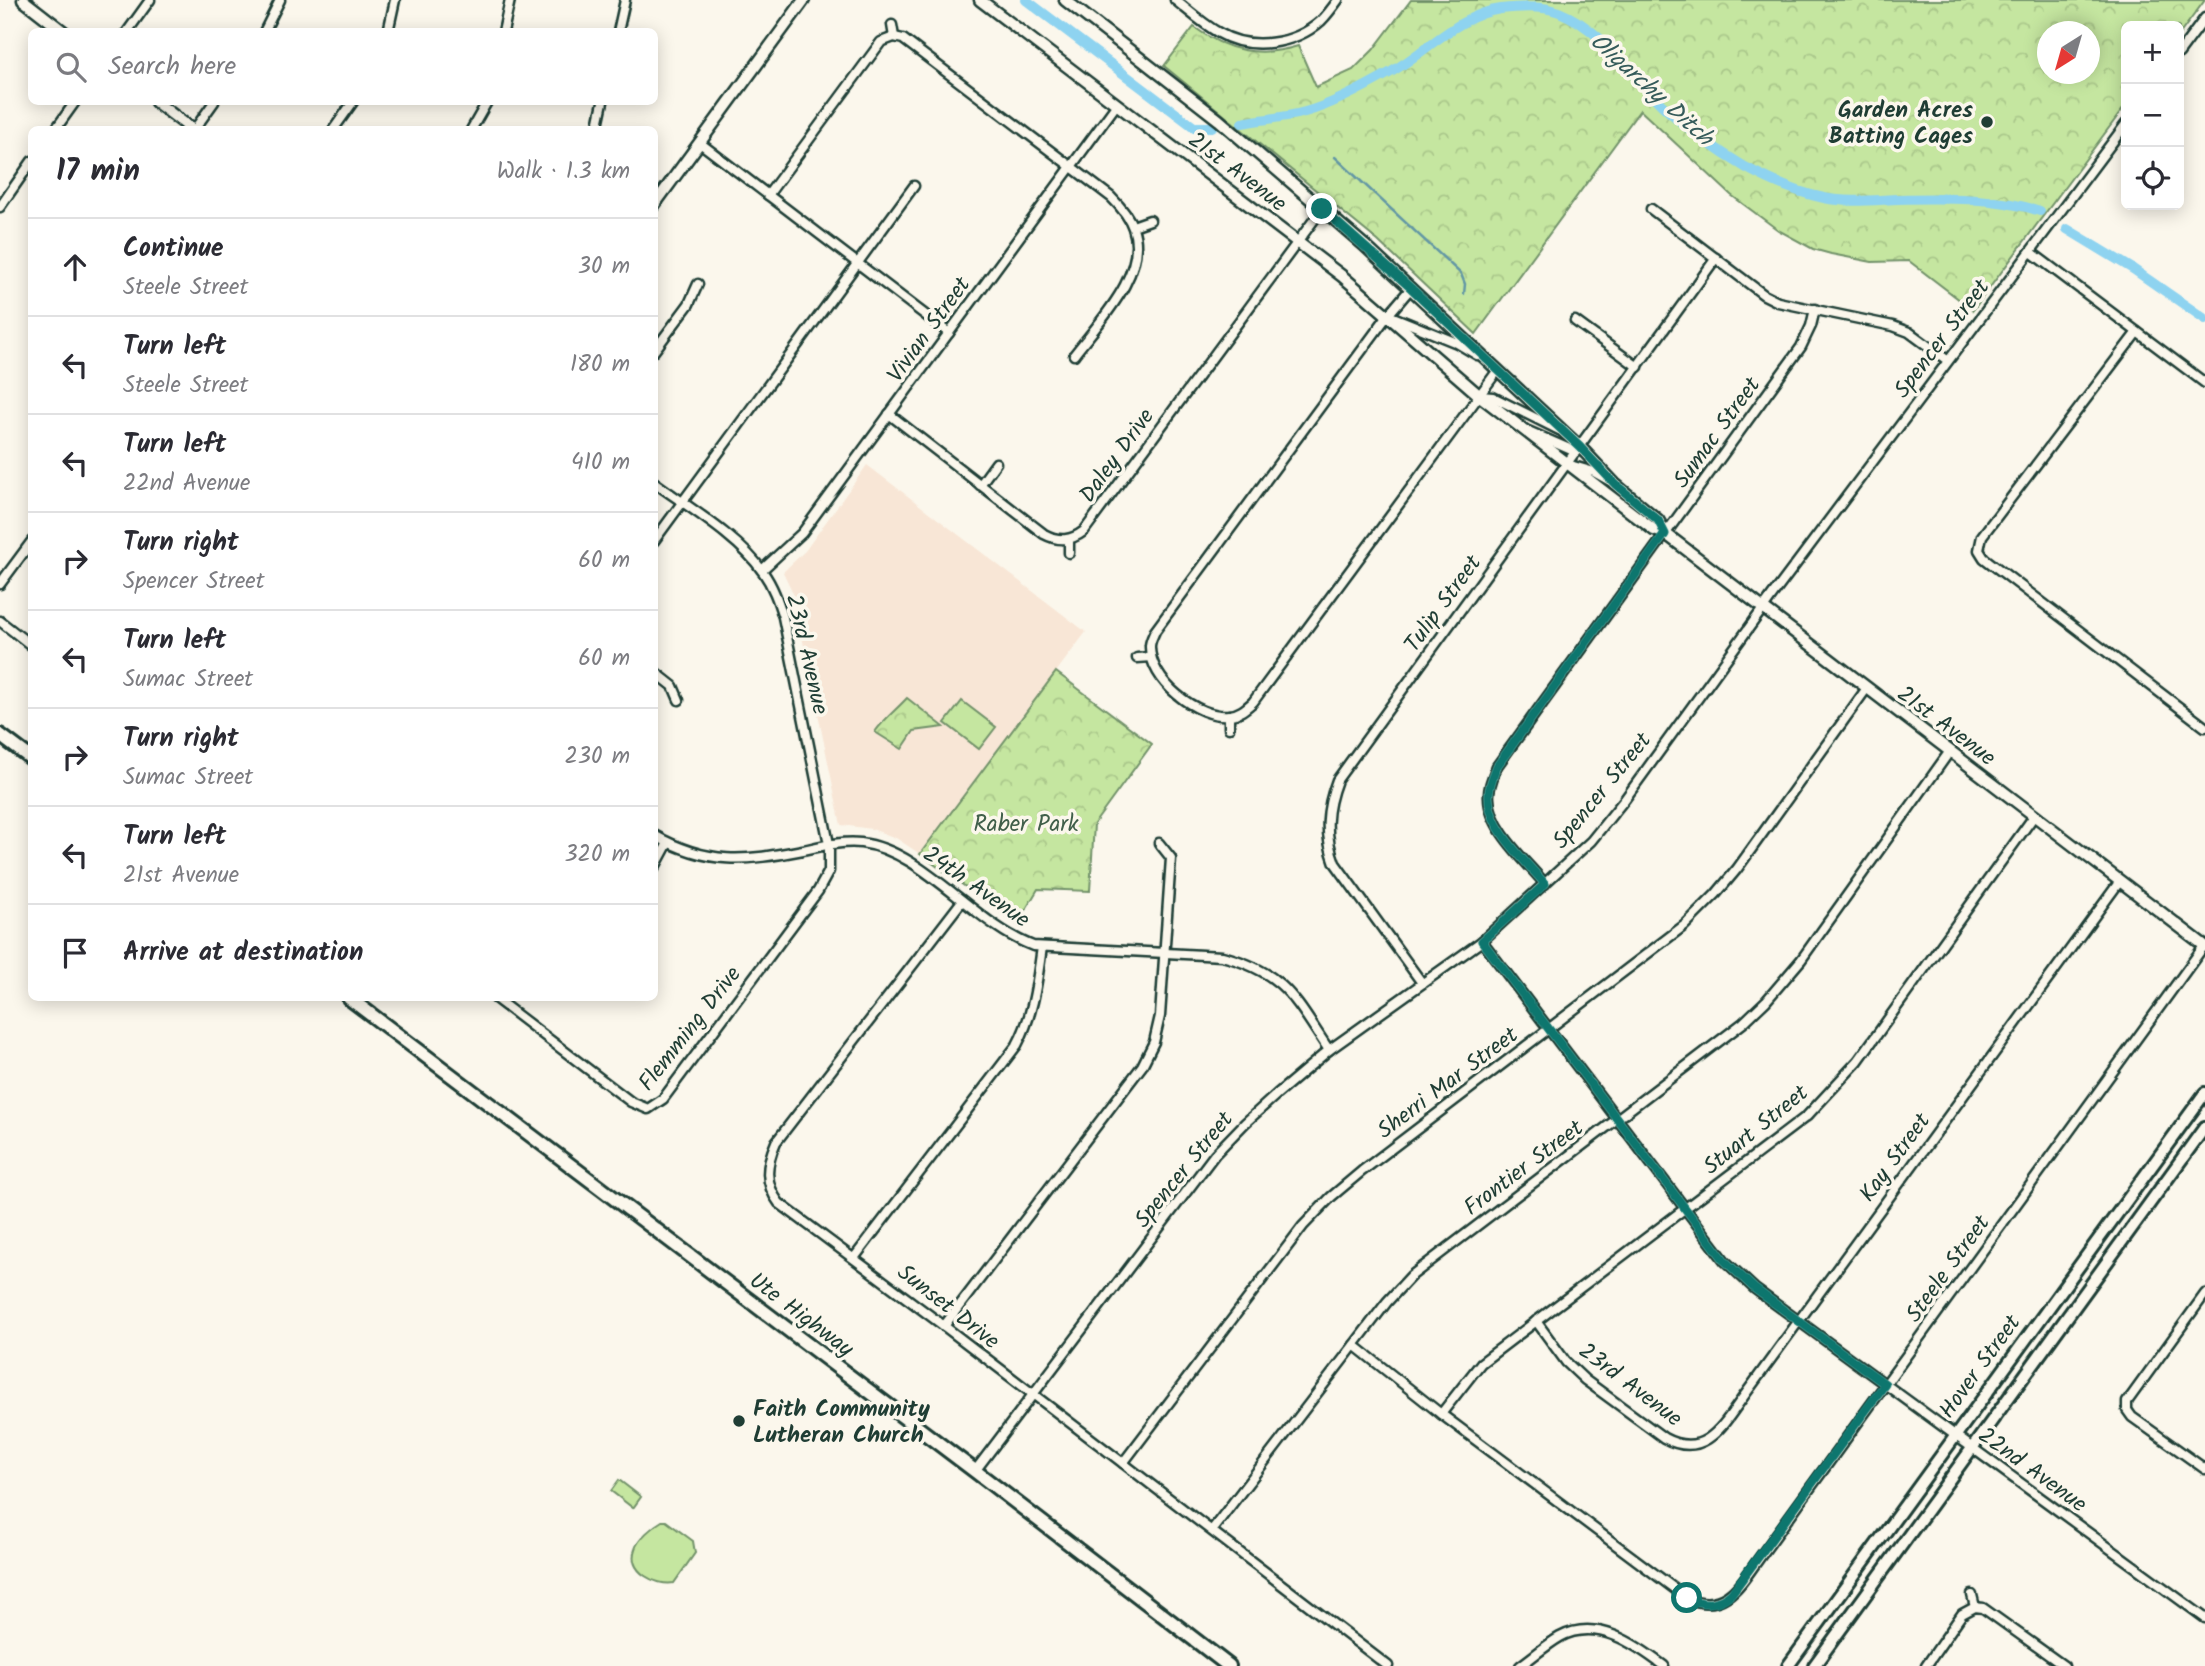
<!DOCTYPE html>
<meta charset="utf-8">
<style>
:root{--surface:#fff;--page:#f7f7f7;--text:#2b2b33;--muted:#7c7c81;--line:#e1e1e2}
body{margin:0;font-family:Kalam,sans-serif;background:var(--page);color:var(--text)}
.controls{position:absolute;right:21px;top:21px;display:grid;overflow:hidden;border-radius:10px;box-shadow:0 4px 18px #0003}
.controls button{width:63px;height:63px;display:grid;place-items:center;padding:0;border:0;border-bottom:2px solid var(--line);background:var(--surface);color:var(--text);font:35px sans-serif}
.compass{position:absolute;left:2037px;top:21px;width:63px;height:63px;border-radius:50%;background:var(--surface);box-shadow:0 4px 18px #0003;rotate:217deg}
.stop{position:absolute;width:21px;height:21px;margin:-16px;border:5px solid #0f766e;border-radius:50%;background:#fff}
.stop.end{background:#0f766e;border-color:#fff;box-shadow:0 2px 7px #0008}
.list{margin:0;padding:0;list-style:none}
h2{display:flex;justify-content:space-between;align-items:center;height:91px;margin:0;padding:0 28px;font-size:30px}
h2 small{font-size:23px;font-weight:400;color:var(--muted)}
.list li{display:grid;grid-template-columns:46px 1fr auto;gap:21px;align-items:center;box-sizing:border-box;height:98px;padding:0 28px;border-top:2px solid var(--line)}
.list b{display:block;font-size:26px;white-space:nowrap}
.list p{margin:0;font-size:23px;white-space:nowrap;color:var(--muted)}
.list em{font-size:23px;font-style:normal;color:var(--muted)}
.icon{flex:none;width:38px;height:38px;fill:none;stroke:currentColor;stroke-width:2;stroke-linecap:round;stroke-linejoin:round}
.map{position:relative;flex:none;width:2205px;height:1666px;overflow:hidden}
.search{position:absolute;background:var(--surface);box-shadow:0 4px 18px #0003;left:28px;top:28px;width:630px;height:77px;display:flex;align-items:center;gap:18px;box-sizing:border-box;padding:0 24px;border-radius:10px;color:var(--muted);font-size:26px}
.panel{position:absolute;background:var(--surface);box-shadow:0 4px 18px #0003;left:28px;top:126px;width:630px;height:875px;border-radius:10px}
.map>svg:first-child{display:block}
.built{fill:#f8e6d6}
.grass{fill:#c5e6a0;stroke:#72926a;stroke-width:2}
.park{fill:url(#park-crowns);stroke:#72926a;stroke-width:2;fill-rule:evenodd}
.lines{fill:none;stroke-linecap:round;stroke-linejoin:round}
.stream{stroke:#6297a5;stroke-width:2.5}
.canal{stroke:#8ed3f0;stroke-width:10}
.minor-casing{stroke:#1f3d34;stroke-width:13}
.tertiary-casing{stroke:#1f3d34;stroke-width:15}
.secondary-casing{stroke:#1f3d34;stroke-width:16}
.primary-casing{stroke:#1f3d34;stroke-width:18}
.minor{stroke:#fbf7ec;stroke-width:8}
.tertiary{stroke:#fbf7ec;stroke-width:10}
.secondary{stroke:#fbf7ec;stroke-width:10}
.primary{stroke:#fbf7ec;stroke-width:12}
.route{stroke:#0f766e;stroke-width:9}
.poi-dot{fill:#1f3d34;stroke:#fbf7ec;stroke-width:2.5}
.labels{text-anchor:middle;stroke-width:7;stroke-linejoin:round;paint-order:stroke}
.poi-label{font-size:23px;font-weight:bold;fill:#1f3d34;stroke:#fbf7ec;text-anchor:end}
.street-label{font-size:23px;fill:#1f3d34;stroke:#fbf7ec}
.park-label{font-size:23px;fill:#405f4a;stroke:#fbf7ec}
.water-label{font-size:24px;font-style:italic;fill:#355b5a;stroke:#fbf7ec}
</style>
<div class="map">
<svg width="2205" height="1666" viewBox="0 0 2205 1666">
<defs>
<pattern id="park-crowns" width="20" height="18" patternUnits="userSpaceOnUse" patternTransform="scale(1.75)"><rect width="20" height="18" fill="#c5e6a0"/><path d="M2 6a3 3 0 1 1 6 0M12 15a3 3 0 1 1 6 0" fill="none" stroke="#a9c68a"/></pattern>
</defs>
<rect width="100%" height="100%" fill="#fbf7ec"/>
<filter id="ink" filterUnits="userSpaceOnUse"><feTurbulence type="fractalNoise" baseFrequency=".0143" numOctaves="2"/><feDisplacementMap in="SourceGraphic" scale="14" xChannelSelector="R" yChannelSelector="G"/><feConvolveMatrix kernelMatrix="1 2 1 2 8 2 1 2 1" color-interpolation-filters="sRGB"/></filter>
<g filter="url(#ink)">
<path class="built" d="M 867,465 L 1086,632 L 920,854 L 896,838 L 872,829 L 841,825 L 793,593 L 783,572 L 805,551 Z"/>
<g class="grass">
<path d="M 962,701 L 996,727 L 979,749 L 945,723 Z"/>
<path d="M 619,1480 L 641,1497 L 633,1508 L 611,1491 Z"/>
<path d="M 662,1521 L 666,1521 L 693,1541 L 695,1553 L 674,1583 C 656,1586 627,1572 635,1549 C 638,1539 653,1526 662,1521 Z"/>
</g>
<g class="park">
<path d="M 1411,0 L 2205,0 L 2179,35 L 2179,26 L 2126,26 L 2126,105 L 1973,310 L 1909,261 L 1872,262 L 1831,254 L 1813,249 L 1778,230 L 1731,195 L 1640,110 L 1476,334 L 1378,241 L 1164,66 L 1194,27 C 1226,51 1259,58 1298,46 L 1316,87 L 1353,70 L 1373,50 ZM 2048,32 L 2090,32 L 2090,74 L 2048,74 Z"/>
<path d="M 1056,672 L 1152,744 L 1094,824 L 1090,891 L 1038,889 L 1017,924 L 920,854 Z"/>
<path d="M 907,698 L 944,727 L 914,731 L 902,749 L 875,732 C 884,719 896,710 907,698 Z"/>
</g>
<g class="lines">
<path class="stream" d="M 1335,157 L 1461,274 L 1465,284 L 1464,294"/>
<g class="canal">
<path d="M 1026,0 L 1194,127 L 1212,127"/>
<path d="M 1242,123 C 1262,119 1285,118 1305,112 C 1334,104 1365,87 1391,72 C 1426,52 1460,14 1501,9 C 1518,7 1542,5 1559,12 C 1604,30 1630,75 1664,107 C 1689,130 1716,150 1745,167 C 1769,180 1797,193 1824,198 C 1848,203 1874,200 1898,199 C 1944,198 1996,197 2040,211"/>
<path d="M 2067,229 L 2133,269 L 2205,319"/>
</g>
<defs>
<g id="minor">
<path d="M 1175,0 C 1189,11 1203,24 1219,33 C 1250,51 1294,45 1321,21 C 1327,15 1333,7 1338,0"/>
<path d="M 892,25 L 894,37"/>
<path d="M 127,32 L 150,0"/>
<path d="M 264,32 L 280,0"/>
<path d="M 388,32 L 395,0"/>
<path d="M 503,32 L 510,0"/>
<path d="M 618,32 L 625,0"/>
<path d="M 2179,53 L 2205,18"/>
<path d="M 55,130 L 75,102"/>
<path d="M 194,130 L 214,102"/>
<path d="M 333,130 L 353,102"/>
<path d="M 471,130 L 487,102"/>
<path d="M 597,130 L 603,102"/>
<path d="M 700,143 L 949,333"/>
<path d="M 768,195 L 881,42 L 894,37 L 903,39 L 1111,197 C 1120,206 1129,216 1133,228 C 1149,272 1099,322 1074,355"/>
<path d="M 0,207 L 32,161"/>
<path d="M 1651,209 L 1764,295 L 1778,302 L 1893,326 L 1909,332 L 1947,360"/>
<path d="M 1133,226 L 1150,220"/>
<path d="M 2031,252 L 2205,383"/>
<path d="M 1411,288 L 1388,315 L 1155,631 C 1153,636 1150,641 1150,646 C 1149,680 1197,719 1230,715 C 1240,714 1246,708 1253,702 L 1498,370"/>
<path d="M 1388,315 L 1457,343 L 1477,355"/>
<path d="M 1575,321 L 1638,367"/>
<path d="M 2137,332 L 1982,536 L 1979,550 L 1984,558 L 2205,727"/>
<path d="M 654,351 L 689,304 L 698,284"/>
<path d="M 1480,396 L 1493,397 L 1559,430"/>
<path d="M 889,414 L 1044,534 C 1059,542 1071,541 1084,531 L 1322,209"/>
<path d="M 1528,431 L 1576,452"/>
<path d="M 1570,465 L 1594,472 L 1610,481"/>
<path d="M 980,485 L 996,463"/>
<path d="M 654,541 L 914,186"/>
<path d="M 1069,553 L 1069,539"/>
<path d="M 762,570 L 802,533 L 1117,104"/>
<path d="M 0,584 L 32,541"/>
<path d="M 0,621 L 32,646"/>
<path d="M 1137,658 L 1151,657"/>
<path d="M 654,671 L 673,686 L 679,700"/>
<path d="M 1229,715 L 1229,728"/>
<path d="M 654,835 C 709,866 745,861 803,850 C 822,846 842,841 861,843 C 922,850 974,924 1033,946 L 1222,956 C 1285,972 1295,1000 1329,1050"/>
<path d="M 654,869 L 668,843"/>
<path d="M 1545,884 C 1526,861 1489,829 1489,798 C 1488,787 1493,777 1497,766 L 1801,347 L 1811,326 L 1815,309"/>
<path d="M 962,901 L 776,1142 C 766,1165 764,1183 779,1203 L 944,1326 L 1388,1666"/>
<path d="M 1482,941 L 1725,1261 L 1755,1289 L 2205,1618"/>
<path d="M 1422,983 L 1335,863 C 1324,834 1326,809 1337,780 L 1716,258"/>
<path d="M 495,998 L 631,1102 L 648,1109 L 663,1099 L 818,891 L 829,871 L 829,844 L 783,617 C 778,601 773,586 763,572 C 740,538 688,507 654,482"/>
<path d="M 854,1258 L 1017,1045 C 1034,1013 1037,982 1042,947"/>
<path d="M 2205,1294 L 2127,1402 L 2127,1410 L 2132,1417 L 2205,1469"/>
<path d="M 1536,1321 L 1566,1362 L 1585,1380 L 1664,1438 C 1705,1460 1723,1425 1744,1396 L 2120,881"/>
<path d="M 944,1326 L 1142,1066 L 1154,1042 L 1160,1016 L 1171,858 L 1159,843"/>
<path d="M 1354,1345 L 1441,1414 L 1687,1598 C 1727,1615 1742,1581 1763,1553 L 2204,946"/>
<path d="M 1441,1414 L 1481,1363 L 1807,1116 L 1858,1061 L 2034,816"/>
<path d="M 1123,1463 L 1303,1226 L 1331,1197 L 1362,1171 L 1685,925 L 1716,894 L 1737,869 L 1867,688"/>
<path d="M 975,1471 L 1215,1154 L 1245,1123 L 1277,1094 L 1329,1050 L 1482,941 L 1591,841 L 1625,799 L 1772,596 L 2126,124"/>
<path d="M 1212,1530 L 1387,1302 L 1411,1276 L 1743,1023 L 1766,1001 L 1801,960 L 1950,751"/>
<path d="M 1972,1595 L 1975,1607"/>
<path d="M 1520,1666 C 1533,1657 1546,1645 1560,1637 C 1597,1617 1635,1644 1664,1666"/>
<path d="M 1926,1666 L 1962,1614 L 1975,1607 L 1983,1608 L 2064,1666"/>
</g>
<g id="tertiary">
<path d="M 23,0 L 64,32"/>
<path d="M 980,0 L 1342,276 L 1480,396 L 1654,530 L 1666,534 L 2205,946"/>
<path d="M 1065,0 L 1219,120 L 1364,245 L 1580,447 L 1615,484 L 1658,520 L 1666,534"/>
<path d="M 156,102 L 193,130"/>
<path d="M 654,205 L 804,0"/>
</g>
<g id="secondary">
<path d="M 1788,1666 L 2205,1093"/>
<path d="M 1814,1666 L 2205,1127"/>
</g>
<g id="primary">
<path d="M 0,735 L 32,759"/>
<path d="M 349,998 L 975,1471 L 1229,1666"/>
</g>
</defs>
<use href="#minor" class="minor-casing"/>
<use href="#tertiary" class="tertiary-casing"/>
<use href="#secondary" class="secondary-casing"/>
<use href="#primary" class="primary-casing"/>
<use href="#minor" class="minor"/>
<use href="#tertiary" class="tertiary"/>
<use href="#secondary" class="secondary"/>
<use href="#primary" class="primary"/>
</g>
</g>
<g class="lines" filter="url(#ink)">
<path class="route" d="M 1322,209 L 1411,288 L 1580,447 L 1615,484 L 1658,520 L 1665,534 L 1497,766 C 1493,777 1488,787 1489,798 C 1489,829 1526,861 1545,884 L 1482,941 L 1725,1261 L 1755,1289 L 1885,1384 L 1731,1594 C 1717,1606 1703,1605 1687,1598"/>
</g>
<g class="poi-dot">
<circle cx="1987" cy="122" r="7"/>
<circle cx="739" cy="1421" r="7"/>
</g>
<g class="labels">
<g class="poi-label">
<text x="1973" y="117">Garden Acres<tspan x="1973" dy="26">Batting Cages</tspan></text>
<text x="753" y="1416" text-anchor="start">Faith Community<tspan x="753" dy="26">Lutheran Church</tspan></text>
</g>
<g class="street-label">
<text transform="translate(1238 171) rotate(37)" y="8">21st Avenue</text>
<text transform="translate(928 329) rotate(-54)" y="8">Vivian Street</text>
<text transform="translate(1941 338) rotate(-53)" y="8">Spencer Street</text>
<text transform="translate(1716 432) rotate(-54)" y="8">Sumac Street</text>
<text transform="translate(1116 455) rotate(-54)" y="8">Daley Drive</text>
<text transform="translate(1442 603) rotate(-54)" y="8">Tulip Street</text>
<text transform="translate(808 654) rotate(77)" y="8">23rd Avenue</text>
<text transform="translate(1947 725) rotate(37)" y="8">21st Avenue</text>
<text transform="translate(1601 790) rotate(-51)" y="8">Spencer Street</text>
<text transform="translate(977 886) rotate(35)" y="8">24th Avenue</text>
<text transform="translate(689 1028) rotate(-52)" y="8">Flemming Drive</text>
<text transform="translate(1447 1082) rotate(-37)" y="8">Sherri Mar Street</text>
<text transform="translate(1755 1129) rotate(-39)" y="8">Stuart Street</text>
<text transform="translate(1894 1157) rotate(-54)" y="8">Kay Street</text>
<text transform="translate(1523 1167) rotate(-37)" y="8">Frontier Street</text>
<text transform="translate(1183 1169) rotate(-51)" y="8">Spencer Street</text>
<text transform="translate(1947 1268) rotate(-54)" y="8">Steele Street</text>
<text transform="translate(949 1306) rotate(38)" y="8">Sunset Drive</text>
<text transform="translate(802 1314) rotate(37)" y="8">Ute Highway</text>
<text transform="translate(1979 1366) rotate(-54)" y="8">Hover Street</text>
<text transform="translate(1631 1384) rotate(37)" y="8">23rd Avenue</text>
<text transform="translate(2033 1469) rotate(36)" y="8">22nd Avenue</text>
</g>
<g class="park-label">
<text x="1026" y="831">Raber Park</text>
</g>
<g class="water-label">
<text transform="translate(1652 89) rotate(42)" y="8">Oligarchy Ditch</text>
</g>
</g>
</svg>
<div class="controls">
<button>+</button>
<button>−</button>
<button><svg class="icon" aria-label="locate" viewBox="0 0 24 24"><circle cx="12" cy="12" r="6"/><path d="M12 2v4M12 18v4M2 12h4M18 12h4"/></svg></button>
</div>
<svg class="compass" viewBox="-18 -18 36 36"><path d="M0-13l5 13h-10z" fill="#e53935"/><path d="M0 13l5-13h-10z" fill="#7c7c81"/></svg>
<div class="stop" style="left:1687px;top:1598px"></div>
<div class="stop end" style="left:1322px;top:209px"></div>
<div class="search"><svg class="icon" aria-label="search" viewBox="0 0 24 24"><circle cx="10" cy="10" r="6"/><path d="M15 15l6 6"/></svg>Search here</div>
<section class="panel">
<h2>17 min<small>Walk · 1.3 km</small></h2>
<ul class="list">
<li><svg class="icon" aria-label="ahead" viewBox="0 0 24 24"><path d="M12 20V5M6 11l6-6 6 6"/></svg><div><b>Continue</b><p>Steele Street</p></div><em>30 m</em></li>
<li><svg class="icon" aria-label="left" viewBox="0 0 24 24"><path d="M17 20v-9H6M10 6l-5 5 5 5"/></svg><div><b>Turn left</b><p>Steele Street</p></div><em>180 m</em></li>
<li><svg class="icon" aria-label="left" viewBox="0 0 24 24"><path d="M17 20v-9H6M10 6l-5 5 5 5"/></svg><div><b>Turn left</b><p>22nd Avenue</p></div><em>410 m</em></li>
<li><svg class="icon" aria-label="right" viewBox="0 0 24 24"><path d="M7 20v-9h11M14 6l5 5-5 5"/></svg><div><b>Turn right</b><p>Spencer Street</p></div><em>60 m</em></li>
<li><svg class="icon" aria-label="left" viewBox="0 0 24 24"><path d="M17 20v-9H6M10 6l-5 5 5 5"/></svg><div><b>Turn left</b><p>Sumac Street</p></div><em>60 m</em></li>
<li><svg class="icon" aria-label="right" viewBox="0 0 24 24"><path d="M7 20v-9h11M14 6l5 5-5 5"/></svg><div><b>Turn right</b><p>Sumac Street</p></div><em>230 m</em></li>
<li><svg class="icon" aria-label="left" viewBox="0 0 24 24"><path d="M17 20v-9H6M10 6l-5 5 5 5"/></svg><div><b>Turn left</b><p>21st Avenue</p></div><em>320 m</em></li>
<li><svg class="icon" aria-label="arrive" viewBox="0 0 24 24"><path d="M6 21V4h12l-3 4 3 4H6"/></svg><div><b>Arrive at destination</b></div></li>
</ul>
</section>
</div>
